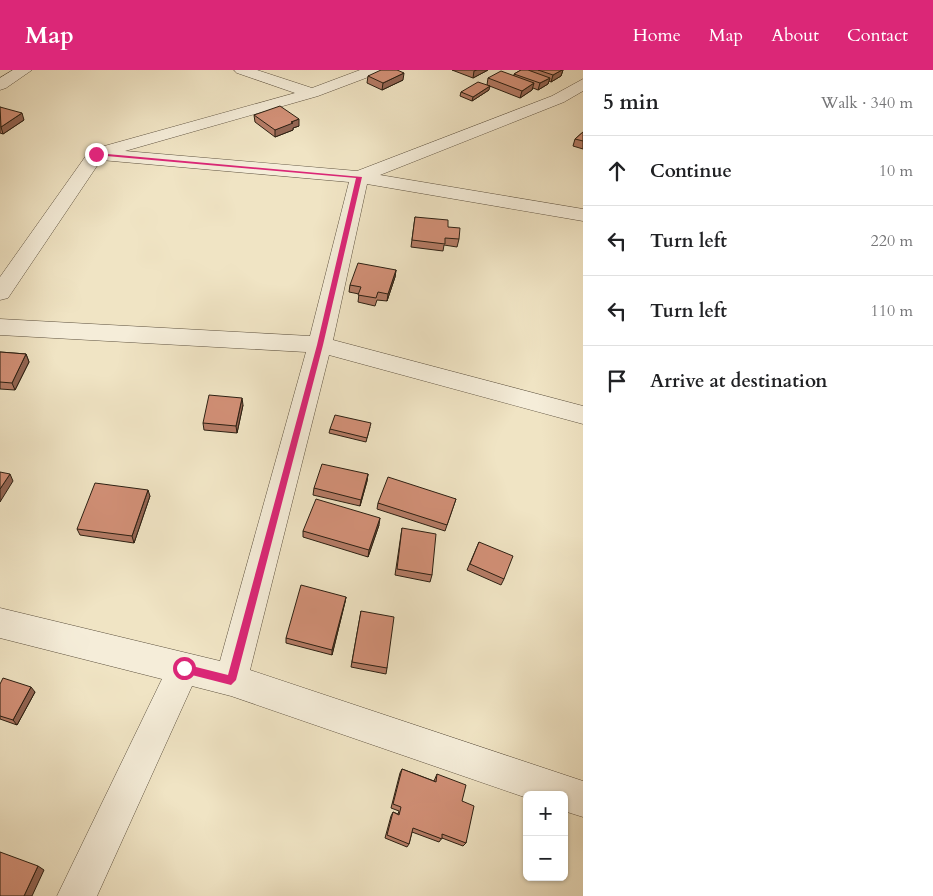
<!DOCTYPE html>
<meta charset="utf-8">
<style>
:root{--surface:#fff;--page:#f6f6f6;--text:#202124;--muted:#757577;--line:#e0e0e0;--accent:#db2777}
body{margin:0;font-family:Cardo,serif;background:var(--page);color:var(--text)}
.controls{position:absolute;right:15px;bottom:15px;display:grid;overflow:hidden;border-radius:8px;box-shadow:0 1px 4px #0004}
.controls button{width:45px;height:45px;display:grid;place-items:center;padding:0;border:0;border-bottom:1px solid var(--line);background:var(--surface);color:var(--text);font:25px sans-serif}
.stop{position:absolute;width:15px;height:15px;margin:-11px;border:4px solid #db2777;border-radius:50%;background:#fff}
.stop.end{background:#db2777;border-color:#fff;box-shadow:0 1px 5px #0008}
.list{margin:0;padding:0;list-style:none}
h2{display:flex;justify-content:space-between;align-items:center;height:65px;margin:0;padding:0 20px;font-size:21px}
h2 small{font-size:16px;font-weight:400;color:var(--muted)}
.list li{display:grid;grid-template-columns:32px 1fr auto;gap:15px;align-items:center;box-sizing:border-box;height:70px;padding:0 20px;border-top:1px solid var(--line)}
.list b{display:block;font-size:19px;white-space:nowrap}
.list em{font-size:16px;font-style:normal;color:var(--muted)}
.icon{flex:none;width:28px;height:28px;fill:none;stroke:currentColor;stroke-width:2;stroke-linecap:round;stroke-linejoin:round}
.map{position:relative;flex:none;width:583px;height:826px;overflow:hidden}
header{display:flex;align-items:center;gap:30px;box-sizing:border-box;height:70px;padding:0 25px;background:var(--accent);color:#fff}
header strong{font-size:24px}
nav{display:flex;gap:28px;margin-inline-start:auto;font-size:18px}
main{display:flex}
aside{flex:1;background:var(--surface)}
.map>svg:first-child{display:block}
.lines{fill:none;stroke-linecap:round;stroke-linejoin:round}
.minor-casing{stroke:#5c503e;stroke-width:1}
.minor{fill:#f5edd9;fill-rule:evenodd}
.wall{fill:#b57c66;stroke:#2b1f12}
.shaded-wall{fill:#936553;stroke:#2b1f12}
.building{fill:#d29077;stroke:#2b1f12}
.route{fill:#db2777}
</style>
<header>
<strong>Map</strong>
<nav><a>Home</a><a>Map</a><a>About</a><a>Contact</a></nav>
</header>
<main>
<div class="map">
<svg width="583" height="826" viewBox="0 0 583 826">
<rect width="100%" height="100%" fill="#f0e4c4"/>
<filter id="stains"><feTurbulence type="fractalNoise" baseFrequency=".004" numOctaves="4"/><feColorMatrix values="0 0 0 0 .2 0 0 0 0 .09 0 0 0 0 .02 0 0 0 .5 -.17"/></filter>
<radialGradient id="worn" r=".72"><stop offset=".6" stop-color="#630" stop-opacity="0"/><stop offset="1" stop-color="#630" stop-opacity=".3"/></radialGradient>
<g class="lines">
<defs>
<g id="minor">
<path d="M 13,0 L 32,0 L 6,18 L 0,20 L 0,8 Z"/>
<path d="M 234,0 L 257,0 L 312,18 L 360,0 L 382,0 L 379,3 L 318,26 L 125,81 L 357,101 L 552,26 L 583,9 L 583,21 L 564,32 L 380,105 L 583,139 L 583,151 L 367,114 L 333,270 L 583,336 L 583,354 L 329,285 L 250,600 L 583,711 L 583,747 L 564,741 L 564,725 L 527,725 L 527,728 L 231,626 L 192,616 L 97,826 L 57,826 L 162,609 L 0,568 L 0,538 L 220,591 L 306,282 L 0,265 L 0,249 L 310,266 L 349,112 L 101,90 L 8,228 L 0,230 L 0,207 L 90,80 L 295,23 L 237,3 Z"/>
</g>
</defs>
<use href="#minor" class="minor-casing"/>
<use href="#minor" class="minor"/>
</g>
<g class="wall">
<path d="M 452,0 L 488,0 L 473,8 Z"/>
<path d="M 521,0 L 563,0 L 561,6 L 551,12 L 549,11 L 548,14 L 538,20 L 533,18 L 532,20 L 520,28 L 487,15 L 488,8 L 514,6 L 514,4 Z"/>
<path d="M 368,6 L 403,10 L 382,20 L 367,13 Z"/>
<path d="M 489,20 L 472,31 L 460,26 L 461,22 Z"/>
<path d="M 0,37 L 24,50 L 3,64 L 0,63 Z"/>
<path d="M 254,45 L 299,56 L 293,58 L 293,60 L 275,67 L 255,52 Z"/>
<path d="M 583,62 L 583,79 L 573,76 L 575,69 Z"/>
<path d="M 415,147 L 448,157 L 459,169 L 457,177 L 444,175 L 443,181 L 411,177 Z"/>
<path d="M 396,200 L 395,207 L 387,231 L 377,230 L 375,236 L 358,232 L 359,224 L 349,222 L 350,215 Z"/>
<path d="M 0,282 L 26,284 L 29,292 L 15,320 L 0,319 Z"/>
<path d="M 243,335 L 237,363 L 204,360 L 203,353 Z"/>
<path d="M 370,357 L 366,372 L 329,363 L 330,359 Z"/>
<path d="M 368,404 L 367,411 L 360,436 L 313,425 L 314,418 Z"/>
<path d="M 150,426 L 134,473 L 80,465 L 77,459 Z"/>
<path d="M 456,429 L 445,461 L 377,439 L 378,433 Z"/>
<path d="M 379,455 L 368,487 L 303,467 L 303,461 Z"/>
<path d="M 402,458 L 432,505 L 430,512 L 395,505 Z"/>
<path d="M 479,472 L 504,509 L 501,515 L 467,500 Z"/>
<path d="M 346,527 L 345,532 L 332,585 L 286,573 L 286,568 Z"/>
<path d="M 361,541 L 387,598 L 386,604 L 351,597 Z"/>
<path d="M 0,614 L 35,622 L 17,655 L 0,649 Z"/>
<path d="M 402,699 L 434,711 L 437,704 L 462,731 L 466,773 L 463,776 L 442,768 L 439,772 L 412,762 L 409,774 L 407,777 L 385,768 L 391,746 L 393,742 L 398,744 L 399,741 L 391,738 L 400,703 Z"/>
</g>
<g class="shaded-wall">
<path d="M 477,0 L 488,0 L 473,8 L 474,1 Z"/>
<path d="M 562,0 L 563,0 L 561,6 L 551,12 L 553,5 Z"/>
<path d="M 404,3 L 403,10 L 382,20 L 383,13 Z"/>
<path d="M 550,8 L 548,14 L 538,20 L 540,13 Z"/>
<path d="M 534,13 L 532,20 L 520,28 L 522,21 Z"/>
<path d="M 490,16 L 489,20 L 472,31 L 473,27 Z"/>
<path d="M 22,43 L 24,50 L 3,64 L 1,57 Z"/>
<path d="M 299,49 L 299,56 L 293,58 L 293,60 L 275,67 L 275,60 L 291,52 Z"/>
<path d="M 396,200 L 395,207 L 387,231 L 388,224 Z"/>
<path d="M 26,284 L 29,292 L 15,320 L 12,313 Z"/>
<path d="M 242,328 L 243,335 L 237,363 L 236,356 Z"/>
<path d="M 10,404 L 13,411 L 0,432 L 0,419 Z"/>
<path d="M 368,404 L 367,411 L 360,436 L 361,430 Z"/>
<path d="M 148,420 L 150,426 L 134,473 L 132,466 Z"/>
<path d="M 380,448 L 379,455 L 368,487 L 369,480 Z"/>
<path d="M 346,527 L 345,532 L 332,585 L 332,580 Z"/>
<path d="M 31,617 L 35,622 L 17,655 L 13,650 Z"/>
<path d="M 38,796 L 44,800 L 32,826 L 24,826 Z"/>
</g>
<g class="building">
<path d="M 381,0 L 397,0 L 404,3 L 383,13 L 368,6 Z"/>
<path d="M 521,0 L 528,0 L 550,8 L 540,13 L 514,4 Z"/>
<path d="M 538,0 L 562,0 L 553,5 Z"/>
<path d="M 501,1 L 534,13 L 522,21 L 488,8 Z"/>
<path d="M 478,12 L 490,16 L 473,27 L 461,22 Z"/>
<path d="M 280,36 L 299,49 L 291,52 L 293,53 L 275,60 L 254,45 Z"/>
<path d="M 0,37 L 22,43 L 1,57 Z"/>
<path d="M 583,62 L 583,71 L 575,69 Z"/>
<path d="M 415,147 L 448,150 L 448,157 L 460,158 L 459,169 L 445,168 L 445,174 L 412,170 Z"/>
<path d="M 358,193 L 396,200 L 388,224 L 378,222 L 376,228 L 358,225 L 361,217 L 350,215 Z"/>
<path d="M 0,282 L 26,284 L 12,313 L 0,312 Z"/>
<path d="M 209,325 L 242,328 L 236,356 L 203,353 Z"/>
<path d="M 335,345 L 371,353 L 367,368 L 330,359 Z"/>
<path d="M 322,394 L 368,404 L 361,430 L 314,418 Z"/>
<path d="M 0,402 L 10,404 L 0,419 Z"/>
<path d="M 388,407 L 456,429 L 447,455 L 378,433 Z"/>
<path d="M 95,413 L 148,420 L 132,466 L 77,459 Z"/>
<path d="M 316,429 L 380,448 L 369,480 L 303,461 Z"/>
<path d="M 402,458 L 436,464 L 432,505 L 397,499 Z"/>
<path d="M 479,472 L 513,486 L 504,509 L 470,494 Z"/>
<path d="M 301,515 L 346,527 L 332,580 L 286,568 Z"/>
<path d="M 361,541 L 394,547 L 387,598 L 352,592 Z"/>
<path d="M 3,608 L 31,617 L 13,650 L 0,646 L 0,614 Z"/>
<path d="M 402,699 L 436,712 L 437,704 L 466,715 L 462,731 L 474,736 L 466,773 L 442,764 L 442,769 L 413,758 L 409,774 L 387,765 L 393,742 L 399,745 L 401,737 L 393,734 Z"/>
<path d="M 0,782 L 38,796 L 24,826 L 0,826 Z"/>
</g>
<path class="route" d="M 96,83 L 362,107 L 323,275 L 236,610 L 231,615 L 184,603 L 179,598 L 184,594 L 228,605 L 317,275 L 356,108 L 95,85 Z"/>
<rect width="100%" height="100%" filter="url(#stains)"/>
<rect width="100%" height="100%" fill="url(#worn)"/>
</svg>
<div class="controls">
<button>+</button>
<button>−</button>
</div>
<div class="stop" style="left:184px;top:598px"></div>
<div class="stop end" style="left:96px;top:84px"></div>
</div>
<aside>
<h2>5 min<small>Walk · 340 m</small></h2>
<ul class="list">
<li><svg class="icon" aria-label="ahead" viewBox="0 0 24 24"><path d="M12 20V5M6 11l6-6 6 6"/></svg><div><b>Continue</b></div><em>10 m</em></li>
<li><svg class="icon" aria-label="left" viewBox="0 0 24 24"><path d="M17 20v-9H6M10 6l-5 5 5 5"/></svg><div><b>Turn left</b></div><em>220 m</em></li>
<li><svg class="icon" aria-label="left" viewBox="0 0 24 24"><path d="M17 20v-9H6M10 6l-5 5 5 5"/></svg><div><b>Turn left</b></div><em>110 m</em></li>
<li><svg class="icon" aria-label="arrive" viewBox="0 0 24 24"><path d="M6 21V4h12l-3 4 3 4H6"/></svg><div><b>Arrive at destination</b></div></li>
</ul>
</aside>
</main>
